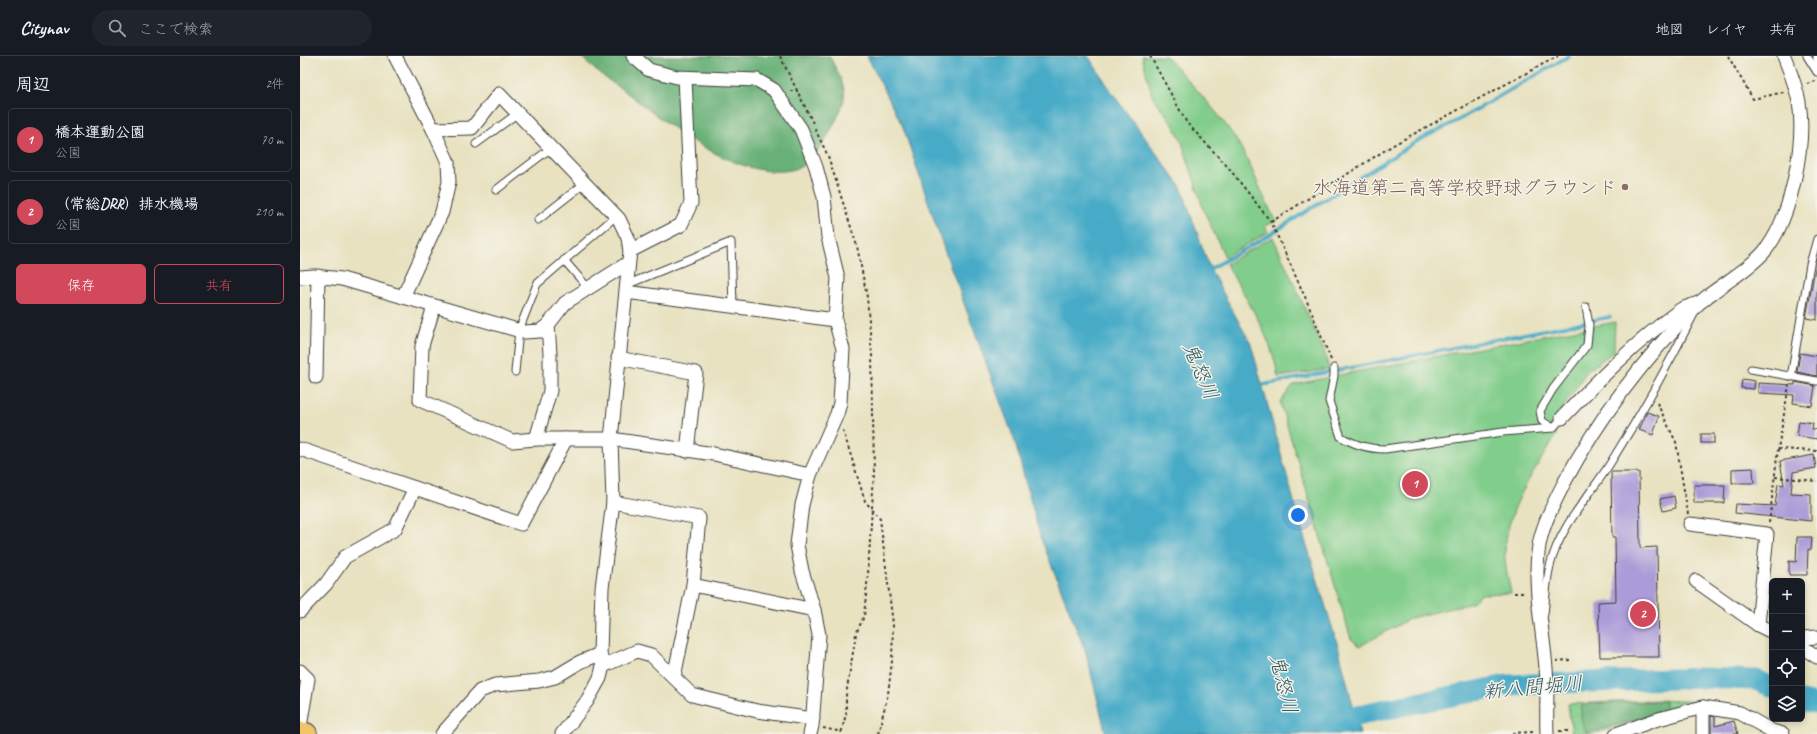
<!DOCTYPE html>
<html lang="ja">
<meta charset="utf-8">
<style>
:root{--surface:#171b24;--page:#20242c;--text:#f1f3f6;--muted:#9ea1a6;--line:#363941;--accent:#d1495b}
body{margin:0;font-family:Caveat,"Klee One",sans-serif;background:var(--page);color:var(--text)}
.controls{position:absolute;right:12px;bottom:12px;display:grid;overflow:hidden;border-radius:6px;box-shadow:0 2px 6px #0003}
.controls button{width:36px;height:36px;display:grid;place-items:center;padding:0;border:0;border-bottom:1px solid var(--line);background:var(--surface);color:var(--text);font:20px sans-serif}
.you{position:absolute;left:998px;top:459px;width:14px;height:14px;margin:-10px;border:3px solid #fff;border-radius:50%;background:#1a73e8;box-shadow:0 0 0 6px #1a73e833}
.badge{display:grid;place-items:center;width:26px;height:26px;border-radius:50%;background:var(--accent);color:#fff;font-size:13px;font-weight:700}
.pin{position:absolute;translate:-50% -50%;border:2px solid #fff;box-shadow:0 1px 4px #0006}
.list{margin:0;padding:0;list-style:none}
h2{display:flex;justify-content:space-between;align-items:center;height:52px;margin:0;padding:0 16px;font-size:17px}
h2 small{font-size:13px;font-weight:400;color:var(--muted)}
.list li{display:grid;grid-template-columns:26px 1fr auto;gap:12px;align-items:center;box-sizing:border-box;height:64px;margin:0 8px 8px;padding:0 8px;border:1px solid var(--line);border-radius:6px}
.list b{display:block;font-size:15px;white-space:nowrap}
.list p{margin:0;font-size:13px;white-space:nowrap;color:var(--muted)}
.list em{font-size:13px;font-style:normal;color:var(--muted)}
.actions{display:flex;gap:8px;padding:12px 16px}
.actions a{flex:1;padding:9px 0;border:1px solid var(--accent);border-radius:6px;text-align:center;font-size:14px;color:var(--accent)}
.actions .main{background:var(--accent);color:#fff}
.icon{flex:none;width:22px;height:22px;fill:none;stroke:currentColor;stroke-width:2;stroke-linecap:round;stroke-linejoin:round}
.map{position:relative;flex:none;width:1517px;height:678px;overflow:hidden}
header{display:flex;align-items:center;gap:24px;box-sizing:border-box;height:56px;padding:0 20px;background:var(--surface);border-bottom:1px solid var(--line)}
header strong{font-size:19px}
nav{display:flex;gap:22px;margin-inline-start:auto;font-size:14px}
.search{width:280px;height:36px;background:var(--page);display:flex;align-items:center;gap:10px;box-sizing:border-box;padding:0 14px;border-radius:22px;color:var(--muted);font-size:15px}
main{display:flex}
aside{flex:1;background:var(--surface)}
.map>svg:first-child{display:block}
.green{fill:#81cd8b;stroke:#4e7454}
.forest{fill:#68b077;stroke:#42664a}
.water{fill:#47abc7;stroke:#326472}
.lines{fill:none;stroke-linecap:round;stroke-linejoin:round}
.stream{stroke:#47abc7;stroke-width:3.5}
.river{stroke:#47abc7;stroke-width:21}
.building{fill:#ab9bd8}
.lane-casing{stroke:#3b3a35;stroke-width:9}
.street-casing{stroke:#3b3a35;stroke-width:15}
.highway-casing{stroke:#3b3a35;stroke-width:24}
.path{stroke:#3b3a35;stroke-width:2;stroke-dasharray:3 3;stroke-linecap:butt}
.lane{stroke:#fff;stroke-width:7}
.street{stroke:#fff;stroke-width:13}
.highway{stroke:#f0c469;stroke-width:22}
.education-dot{fill:#8d6e63;stroke:#f7f3e8;stroke-width:1.5}
.labels{text-anchor:middle;stroke-width:3;stroke-linejoin:round;paint-order:stroke}
.education-label{font-size:19px;fill:#785e54;stroke:#f7f3e8;text-anchor:end}
.water-label{font-size:20px;font-style:italic;fill:#2f5c69;stroke:#f7f3e8}
</style>
<header>
<strong>Citynav</strong>
<div class="search"><svg class="icon" aria-label="search" viewBox="0 0 24 24"><circle cx="10" cy="10" r="6"/><path d="M15 15l6 6"/></svg>ここで検索</div>
<nav><a>地図</a><a>レイヤ</a><a>共有</a></nav>
</header>
<main>
<aside>
<h2>周辺<small>2件</small></h2>
<ul class="list">
<li><span class="badge">1</span><div><b>橋本運動公園</b><p>公園</p></div><em>70 m</em></li>
<li><span class="badge">2</span><div><b>（常総DRR）排水機場</b><p>公園</p></div><em>210 m</em></li>
</ul>
<div class="actions"><a class="main">保存</a><a>共有</a></div>
</aside>
<div class="map">
<svg width="1517" height="678" viewBox="0 0 1517 678">
<rect width="100%" height="100%" fill="#f7f3e8"/>
<filter id="ink" filterUnits="userSpaceOnUse"><feTurbulence type="fractalNoise" baseFrequency=".025" numOctaves="2"/><feDisplacementMap in="SourceGraphic" scale="8" xChannelSelector="R" yChannelSelector="G"/><feConvolveMatrix kernelMatrix="1 2 1 2 8 2 1 2 1" color-interpolation-filters="sRGB"/></filter>
<filter id="wash" filterUnits="userSpaceOnUse"><feTurbulence type="fractalNoise" baseFrequency=".012" numOctaves="4" result="noise"/><feDisplacementMap in="SourceGraphic" scale="16" xChannelSelector="R" yChannelSelector="G"/><feGaussianBlur stdDeviation="0.9" result="paint"/><feColorMatrix in="noise" values="0 0 0 0 0 0 0 0 0 0 0 0 0 0 0 0 0 1.4 0 .05"/><feComposite in="paint" operator="in"/></filter>
<g filter="url(#wash)">
<rect width="100%" height="100%" fill="#e8e2c1"/>
<g class="green">
<path d="M 842,0 L 866,0 C 890,27 922,59 940,90 C 954,114 962,141 976,165 L 965,170 L 968,176 L 925,201 L 904,155 L 881,83 L 872,67 L 852,40 Z"/>
<path d="M 973,181 L 1024,295 L 1029,313 L 978,321 C 972,281 947,244 926,208 Z"/>
<path d="M 1315,266 L 1314,295 L 1286,316 L 1254,366 L 1256,379 C 1233,418 1203,456 1205,504 C 1206,515 1209,526 1211,537 L 1181,538 L 1172,547 L 1111,562 L 1060,590 L 1051,583 L 980,346 L 993,329 L 1034,320 Z"/>
<path d="M 1358,644 L 1406,646 L 1355,659 L 1293,678 L 1272,678 L 1268,648 Z"/>
</g>
<g class="forest">
<path d="M 281,0 L 530,0 C 534,11 542,22 544,34 C 547,47 533,70 527,81 C 521,92 510,107 498,112 C 446,130 370,71 331,40 C 315,28 293,15 281,0 Z"/>
<path d="M 1365,645 L 1365,655 L 1287,677 C 1281,669 1280,659 1282,649 L 1284,648 Z"/>
</g>
<path class="water" d="M 567,0 L 788,0 L 818,45 L 881,131 L 910,213 L 951,288 L 1001,471 L 1038,590 L 1060,678 L 806,678 L 786,597 L 740,480 L 714,383 L 644,193 L 603,71 Z"/>
<g class="lines">
<g class="stream">
<path d="M 910,213 L 966,181 L 1114,87 L 1162,62 L 1269,0"/>
<path d="M 963,329 L 1310,261"/>
</g>
<g class="river">
<path d="M 1502,645 L 1517,648"/>
<path d="M 1029,668 L 1072,656 L 1207,629 L 1402,622 L 1456,624 L 1472,631"/>
</g>
</g>
<g id="blocks">
<g class="building">
<path d="M 1517,202 L 1517,264 L 1506,262 Z"/>
<path d="M 1500,297 L 1517,300 L 1517,320 L 1497,316 Z"/>
<path d="M 1442,323 L 1455,325 L 1454,333 L 1441,332 Z"/>
<path d="M 1495,326 L 1515,330 L 1512,350 L 1493,347 L 1494,339 L 1458,337 L 1458,327 L 1495,329 Z"/>
<path d="M 1347,356 L 1359,360 L 1353,379 L 1339,374 Z"/>
<path d="M 1499,365 L 1513,367 L 1512,373 L 1517,374 L 1517,383 L 1497,380 Z"/>
<rect x="1401" y="378" width="13" height="9"/>
<path d="M 1514,399 L 1516,412 L 1493,416 L 1491,437 L 1511,438 L 1511,465 L 1435,457 L 1436,448 L 1475,450 L 1478,428 L 1484,429 L 1480,405 Z"/>
<path d="M 1453,412 L 1454,427 L 1432,427 L 1432,413 Z"/>
<path d="M 1311,416 L 1339,416 L 1340,492 L 1357,491 L 1359,601 L 1300,601 L 1298,546 L 1316,545 L 1315,481 L 1312,481 Z"/>
<path d="M 1394,429 L 1425,429 L 1424,447 L 1394,447 Z"/>
<path d="M 1374,440 L 1376,452 L 1363,455 L 1360,443 Z"/>
<path d="M 1497,481 L 1512,481 L 1511,494 L 1508,493 L 1507,519 L 1489,519 L 1489,505 L 1496,506 Z"/>
<path d="M 1411,660 L 1415,661 L 1415,670 L 1434,665 L 1438,678 L 1411,678 Z"/>
</g>
</g>
</g>
<g filter="url(#ink)">
<use href="#blocks" fill-opacity="0" stroke="#3b3a35" stroke-width="1"/>
<g class="lines">
<defs>
<g id="lane">
<path d="M 1507,0 L 1517,16"/>
<path d="M 1517,0 L 1517,15"/>
<path d="M 176,88 L 218,57"/>
<path d="M 196,134 L 251,92"/>
<path d="M 238,164 L 285,127"/>
<path d="M 264,204 L 289,233"/>
<path d="M 326,229 L 431,186 L 433,250"/>
<path d="M 1034,312 L 1034,320 L 1029,345 L 1041,381 C 1056,389 1068,393 1085,393 L 1203,376 L 1253,372 L 1262,362"/>
<path d="M 1451,313 L 1517,325"/>
<path d="M 215,316 L 219,274 L 237,228 L 316,160"/>
<path d="M 1491,321 L 1510,208 L 1517,183"/>
<path d="M 1253,372 L 1242,365 L 1240,355 L 1253,333 L 1287,289 L 1289,269 L 1286,251"/>
<path d="M 1244,558 C 1246,542 1246,525 1250,510 C 1260,469 1290,440 1311,406 C 1341,358 1369,308 1394,258"/>
</g>
<g id="street">
<path d="M 95,0 L 133,73 L 148,106 L 149,126 L 142,156 L 103,241"/>
<path d="M 333,0 L 349,14 L 377,21 L 457,24 L 474,34 L 501,73 L 516,111 L 524,141 L 528,181 L 538,222 L 535,264 L 543,293 L 540,347 L 537,358 L 510,419 L 502,449 L 497,489 L 502,515 L 514,554 L 519,579 L 512,670 L 510,678"/>
<path d="M 133,73 L 172,72 L 199,38 L 319,163 L 328,182 L 330,195 L 311,383 L 313,446 L 302,532 L 300,598 L 303,610 L 300,622 L 287,645 L 262,678"/>
<path d="M 330,195 L 381,169 L 391,147 L 385,22"/>
<path d="M 0,221 L 14,220 L 42,223 L 224,276 L 240,275 L 248,269 L 265,247 L 328,207"/>
<path d="M 326,236 L 535,264"/>
<path d="M 134,250 L 122,290 L 120,344 L 212,385 L 236,383 L 311,383 L 414,398 L 510,419"/>
<path d="M 318,302 L 396,317 L 387,395"/>
<path d="M 16,321 L 18,220"/>
<path d="M 1262,362 C 1299,323 1337,285 1380,254 C 1386,250 1394,250 1400,246 C 1404,244 1407,240 1412,237 C 1429,224 1450,212 1464,196 C 1491,164 1506,87 1499,46 C 1496,30 1490,15 1484,0"/>
<path d="M 236,383 L 250,335 L 250,298 L 248,269"/>
<path d="M 0,393 L 221,468 L 266,383"/>
<path d="M 313,446 L 399,462 L 393,529 L 374,621"/>
<path d="M 1390,468 L 1467,478 L 1458,569"/>
<path d="M 1396,525 L 1458,569 L 1472,576"/>
<path d="M 393,529 L 514,554"/>
<path d="M 0,555 L 26,528 L 45,501 L 95,473 L 115,432"/>
<path d="M 1502,582 L 1517,581"/>
<path d="M 1502,591 L 1517,601"/>
<path d="M 303,610 L 337,595 L 351,599 L 392,639 L 457,655 L 513,663"/>
<path d="M 0,615 L 8,623 L 0,671"/>
<path d="M 142,678 L 180,635 L 195,629 L 239,625 L 255,621 L 280,606 L 300,598"/>
<path d="M 1247,678 C 1246,656 1248,634 1246,612 C 1243,574 1234,535 1238,497 C 1240,473 1253,449 1264,427 C 1300,360 1346,300 1399,247"/>
<path d="M 1316,678 L 1355,664 L 1403,651 L 1440,657 L 1472,675 L 1483,678"/>
<path d="M 1403,678 L 1403,651"/>
</g>
<path id="highway" d="M 0,677 L 6,678"/>
</defs>
<use href="#lane" class="lane-casing"/>
<use href="#street" class="street-casing"/>
<use href="#highway" class="highway-casing"/>
<g class="path">
<path d="M 480,0 L 513,67"/>
<path d="M 850,0 L 887,67 L 928,111 L 971,166 L 1006,243 L 1031,304"/>
<path d="M 1428,0 L 1453,43 L 1484,36"/>
<path d="M 1507,28 L 1516,25"/>
<path d="M 490,35 L 498,35"/>
<path d="M 515,73 L 528,100 L 557,190 L 567,241 L 572,298 L 574,418 L 568,518 L 564,560 L 556,578 L 546,639 L 546,658 L 541,678"/>
<path d="M 971,166 L 1095,88 L 1258,0"/>
<path d="M 1357,347 L 1376,386 L 1388,458"/>
<path d="M 543,374 L 565,445 L 580,463 L 593,568 L 592,605 L 588,638 L 578,678"/>
<path d="M 1478,393 L 1517,395"/>
<path d="M 1475,421 L 1517,425"/>
<path d="M 1469,467 L 1478,393 L 1489,329"/>
<path d="M 1214,537 L 1225,537"/>
<path d="M 1256,605 L 1270,604"/>
<path d="M 523,672 L 542,676"/>
<path d="M 1259,675 L 1270,675"/>
<path d="M 1212,677 L 1235,676"/>
</g>
<use href="#lane" class="lane"/>
<use href="#street" class="street"/>
<use href="#highway" class="highway"/>
</g>
</g>
<circle class="education-dot" cx="1325" cy="131" r="4"/>
<g class="labels">
<g class="education-label">
<text x="1317" y="138">水海道第二高等学校野球グラウンド</text>
</g>
<g class="water-label">
<text transform="translate(901 315) rotate(67)" y="7">鬼怒川</text>
<text transform="translate(984 628) rotate(76)" y="7">鬼怒川</text>
<text transform="translate(1233 631) rotate(-5)" y="7">新八間堀川</text>
</g>
</g>
</svg>
<div class="controls">
<button>+</button>
<button>−</button>
<button><svg class="icon" aria-label="locate" viewBox="0 0 24 24"><circle cx="12" cy="12" r="6"/><path d="M12 2v4M12 18v4M2 12h4M18 12h4"/></svg></button>
<button><svg class="icon" aria-label="layers" viewBox="0 0 24 24"><path d="M12 4l9 5-9 5-9-5zM3 14l9 5 9-5"/></svg></button>
</div>
<div class="you"></div>
<div class="pin badge" style="left:1115px;top:428px">1</div>
<div class="pin badge" style="left:1343px;top:558px">2</div>
</div>
</main>
